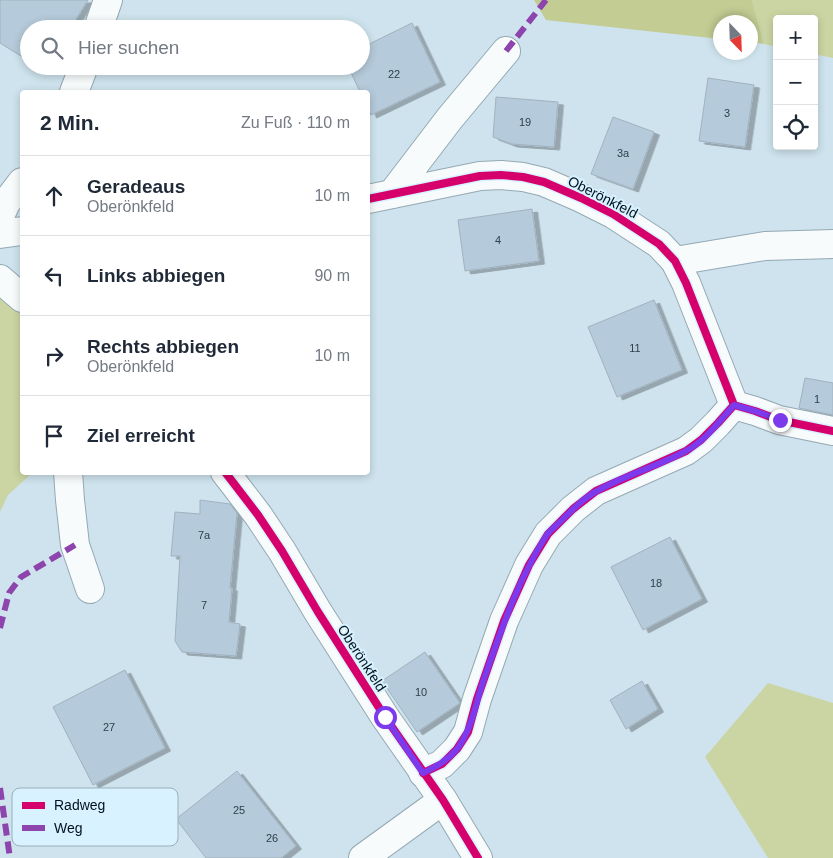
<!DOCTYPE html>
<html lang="de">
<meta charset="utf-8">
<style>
:root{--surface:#fff;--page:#f2f2f3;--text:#1f2937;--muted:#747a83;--line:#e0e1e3}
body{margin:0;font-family:Helvetica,sans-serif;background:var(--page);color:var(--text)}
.controls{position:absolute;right:15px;top:15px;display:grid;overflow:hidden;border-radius:5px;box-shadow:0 2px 8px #0003}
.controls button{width:45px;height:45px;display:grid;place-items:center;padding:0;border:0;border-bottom:1px solid var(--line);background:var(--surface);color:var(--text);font:25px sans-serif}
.compass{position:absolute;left:713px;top:15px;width:45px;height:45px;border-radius:50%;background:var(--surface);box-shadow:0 2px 8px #0003;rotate:157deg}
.stop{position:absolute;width:15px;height:15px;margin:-11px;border:4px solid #7c3aed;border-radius:50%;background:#fff}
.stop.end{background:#7c3aed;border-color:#fff;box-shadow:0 1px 5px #0008}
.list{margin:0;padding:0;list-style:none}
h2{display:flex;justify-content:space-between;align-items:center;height:65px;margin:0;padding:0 20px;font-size:21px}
h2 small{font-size:16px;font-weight:400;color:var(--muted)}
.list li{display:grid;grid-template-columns:32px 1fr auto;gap:15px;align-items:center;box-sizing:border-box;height:80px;padding:0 20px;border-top:1px solid var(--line)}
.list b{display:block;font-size:19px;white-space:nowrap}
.list p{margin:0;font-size:16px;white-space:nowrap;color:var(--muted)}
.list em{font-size:16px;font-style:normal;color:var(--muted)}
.icon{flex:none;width:28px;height:28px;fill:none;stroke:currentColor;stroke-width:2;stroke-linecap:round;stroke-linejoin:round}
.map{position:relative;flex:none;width:833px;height:858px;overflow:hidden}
.search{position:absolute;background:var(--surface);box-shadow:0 2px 8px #0003;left:20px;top:20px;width:350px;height:55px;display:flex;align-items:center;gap:12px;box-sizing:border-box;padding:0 18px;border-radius:28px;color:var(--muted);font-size:19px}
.panel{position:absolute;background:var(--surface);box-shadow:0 2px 8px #0003;left:20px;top:90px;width:350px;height:385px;border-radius:5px}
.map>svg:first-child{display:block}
.green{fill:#cbd5a3}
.forest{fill:#c2cc93}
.building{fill:#b5cada;stroke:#a0b2be;filter:url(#shadow)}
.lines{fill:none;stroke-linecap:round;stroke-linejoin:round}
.minor-casing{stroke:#94a9b3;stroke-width:30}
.minor{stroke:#f8fbfc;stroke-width:28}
.quiet{stroke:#8e44ad;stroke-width:6;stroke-dasharray:12 6;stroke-linecap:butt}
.cycleway-casing{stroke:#d9f2ff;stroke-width:11}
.cycleway{stroke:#d6006c;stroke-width:8}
.route{stroke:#7c3aed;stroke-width:6}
.labels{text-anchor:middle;stroke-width:4;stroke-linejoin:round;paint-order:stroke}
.number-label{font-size:11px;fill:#2d404c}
.street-label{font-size:14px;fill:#00121d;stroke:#d9f2ff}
.key{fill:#d9f2ff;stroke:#98afbb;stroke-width:1}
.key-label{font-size:14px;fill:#00121d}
</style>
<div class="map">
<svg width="833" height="858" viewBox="0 0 833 858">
<defs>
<filter id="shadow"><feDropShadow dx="5.5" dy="3" stdDeviation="0" flood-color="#0004"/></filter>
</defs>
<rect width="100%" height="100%" fill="#cee3ed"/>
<g class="green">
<path d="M 752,0 L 833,0 L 833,58 L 814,54 L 814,19 L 777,19 L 777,47 L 764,44 Z"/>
<path d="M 0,290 L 22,309 L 22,472 L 32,473 L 8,495 L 0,512 Z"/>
<path d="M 768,683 L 833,703 L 833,858 L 768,858 L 705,757 Z"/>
</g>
<path class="forest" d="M 534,0 L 752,0 L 764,44 L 751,42 L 750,22 L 720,22 L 720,39 L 546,20 Z"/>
<g class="building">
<path d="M 0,0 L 88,0 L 70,29 L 29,29 L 29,61 L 0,43 Z"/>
<path d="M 412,23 L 440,82 L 371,115 L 368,107 L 368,92 L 360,92 L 348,66 L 361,66 L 361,48 Z"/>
<path d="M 708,78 L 754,85 L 745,147 L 699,141 Z"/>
<path d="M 496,97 L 558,102 L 554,147 L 512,144 L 493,137 Z"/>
<path d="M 613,117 L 654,132 L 633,189 L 591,174 Z"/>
<path d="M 532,209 L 539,261 L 465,271 L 458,220 Z"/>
<path d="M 654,300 L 682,370 L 617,397 L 588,327 Z"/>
<path d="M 805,378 L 833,383 L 833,415 L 799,408 Z"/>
<path d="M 200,500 L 230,504 L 237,513 L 230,588 L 232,588 L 229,622 L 240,624 L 236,656 L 182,652 L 175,641 L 180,556 L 171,556 L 175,512 L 200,514 Z"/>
<path d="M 670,537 L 702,599 L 643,630 L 611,567 Z"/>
<path d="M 425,652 L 460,703 L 417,732 L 382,681 Z"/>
<path d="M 125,670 L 165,748 L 93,785 L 53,707 Z"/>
<path d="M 642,681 L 658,709 L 626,729 L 610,700 Z"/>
<path d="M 237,771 L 296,846 L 281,858 L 206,858 L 176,819 Z"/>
</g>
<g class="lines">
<defs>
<g id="minor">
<path d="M 98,29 L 108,0"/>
<path d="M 74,92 L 84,66"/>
<path d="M 392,194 L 450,118 L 506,51"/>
<path d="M 368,199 L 480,176 L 501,175 L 523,177 L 544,182 L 581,198 L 613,214 L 659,244 L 675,261 L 686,283 L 734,405 L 755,411 L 779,420 L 833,431"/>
<path d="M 0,216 L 6,203 L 22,182"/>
<path d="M 0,234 L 22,231"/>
<path d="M 675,261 L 765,246 L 833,244"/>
<path d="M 0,279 L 22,298"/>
<path d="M 68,472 L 70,500 L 75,545 L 90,589"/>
<path d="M 225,472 L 258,515 L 282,551 L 318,612 L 385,717 L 443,800 L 478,858"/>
<path d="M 423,773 L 442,764 L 457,749 L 468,732 L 477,699 L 504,621 L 529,565 L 548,534 L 573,509 L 596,491 L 686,451 L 701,440 L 718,423 L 734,405"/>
<path d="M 363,858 L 443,800"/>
</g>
</defs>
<use href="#minor" class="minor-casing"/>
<use href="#minor" class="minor"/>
<g class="quiet">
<path d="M 506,51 L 546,0"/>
<path d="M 0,628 L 9,593 L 21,577 L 75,545"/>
<path d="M 0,788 L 10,858"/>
</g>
<defs>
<g id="cycleway">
<path d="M 368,199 L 480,176 L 501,175 L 523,177 L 544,182 L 581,198 L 613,214 L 659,244 L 675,261 L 686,283 L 734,405 L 755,411 L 779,420 L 833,431"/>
<path d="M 225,472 L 258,515 L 282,551 L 318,612 L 385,717 L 443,800 L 478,858"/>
<path d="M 423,773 L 442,764 L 457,749 L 468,732 L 477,699 L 504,621 L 529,565 L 548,534 L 573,509 L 596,491 L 686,451 L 701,440 L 718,423 L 734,405"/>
</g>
</defs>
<use href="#cycleway" class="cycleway-casing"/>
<use href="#cycleway" class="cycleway"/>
</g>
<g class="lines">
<path class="route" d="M 385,717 L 423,773 C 437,766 447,761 457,749 C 472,730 476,701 484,679 C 501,630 518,580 546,536 C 550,530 557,525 562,520 C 573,509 584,498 597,491 C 625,475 656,467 684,452 C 704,442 719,422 734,405 L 755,411 L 780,420"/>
</g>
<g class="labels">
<g class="number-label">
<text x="394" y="78">22</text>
<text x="727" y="117">3</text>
<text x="525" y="126">19</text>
<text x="623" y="157">3a</text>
<text x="498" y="244">4</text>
<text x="635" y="352">11</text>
<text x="817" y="403">1</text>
<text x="204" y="539">7a</text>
<text x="656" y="587">18</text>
<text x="204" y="609">7</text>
<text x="421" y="696">10</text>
<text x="109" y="731">27</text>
<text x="239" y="814">25</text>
<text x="272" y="842">26</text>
</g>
<g class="street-label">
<text transform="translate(603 197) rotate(27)" y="5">Oberönkfeld</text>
<text transform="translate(362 658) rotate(57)" y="5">Oberönkfeld</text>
</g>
</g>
<rect x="12" y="788" width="166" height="58" rx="8" class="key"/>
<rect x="22" y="802" width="23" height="7" fill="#d6006c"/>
<rect x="22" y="825" width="23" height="6" fill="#8e44ad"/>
<g class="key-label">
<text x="54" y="810">Radweg</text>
<text x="54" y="833">Weg</text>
</g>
</svg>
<div class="controls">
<button>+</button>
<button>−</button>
<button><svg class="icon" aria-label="locate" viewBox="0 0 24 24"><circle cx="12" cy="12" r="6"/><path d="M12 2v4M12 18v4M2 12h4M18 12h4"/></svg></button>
</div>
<svg class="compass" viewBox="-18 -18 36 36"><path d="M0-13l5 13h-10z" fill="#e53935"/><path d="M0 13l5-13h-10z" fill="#747a83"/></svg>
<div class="stop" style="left:385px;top:717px"></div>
<div class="stop end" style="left:780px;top:420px"></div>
<div class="search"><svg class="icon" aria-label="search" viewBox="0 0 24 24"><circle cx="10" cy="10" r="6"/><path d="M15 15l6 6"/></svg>Hier suchen</div>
<section class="panel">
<h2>2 Min.<small>Zu Fuß · 110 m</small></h2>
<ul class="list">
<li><svg class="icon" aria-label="ahead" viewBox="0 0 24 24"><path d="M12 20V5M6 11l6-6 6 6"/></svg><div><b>Geradeaus</b><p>Oberönkfeld</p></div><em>10 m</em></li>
<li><svg class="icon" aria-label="left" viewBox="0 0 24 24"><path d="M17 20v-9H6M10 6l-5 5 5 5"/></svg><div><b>Links abbiegen</b></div><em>90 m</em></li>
<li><svg class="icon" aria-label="right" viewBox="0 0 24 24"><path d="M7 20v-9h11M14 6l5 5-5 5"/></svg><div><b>Rechts abbiegen</b><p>Oberönkfeld</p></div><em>10 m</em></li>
<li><svg class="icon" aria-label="arrive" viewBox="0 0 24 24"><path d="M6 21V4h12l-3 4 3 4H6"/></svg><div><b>Ziel erreicht</b></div></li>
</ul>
</section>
</div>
